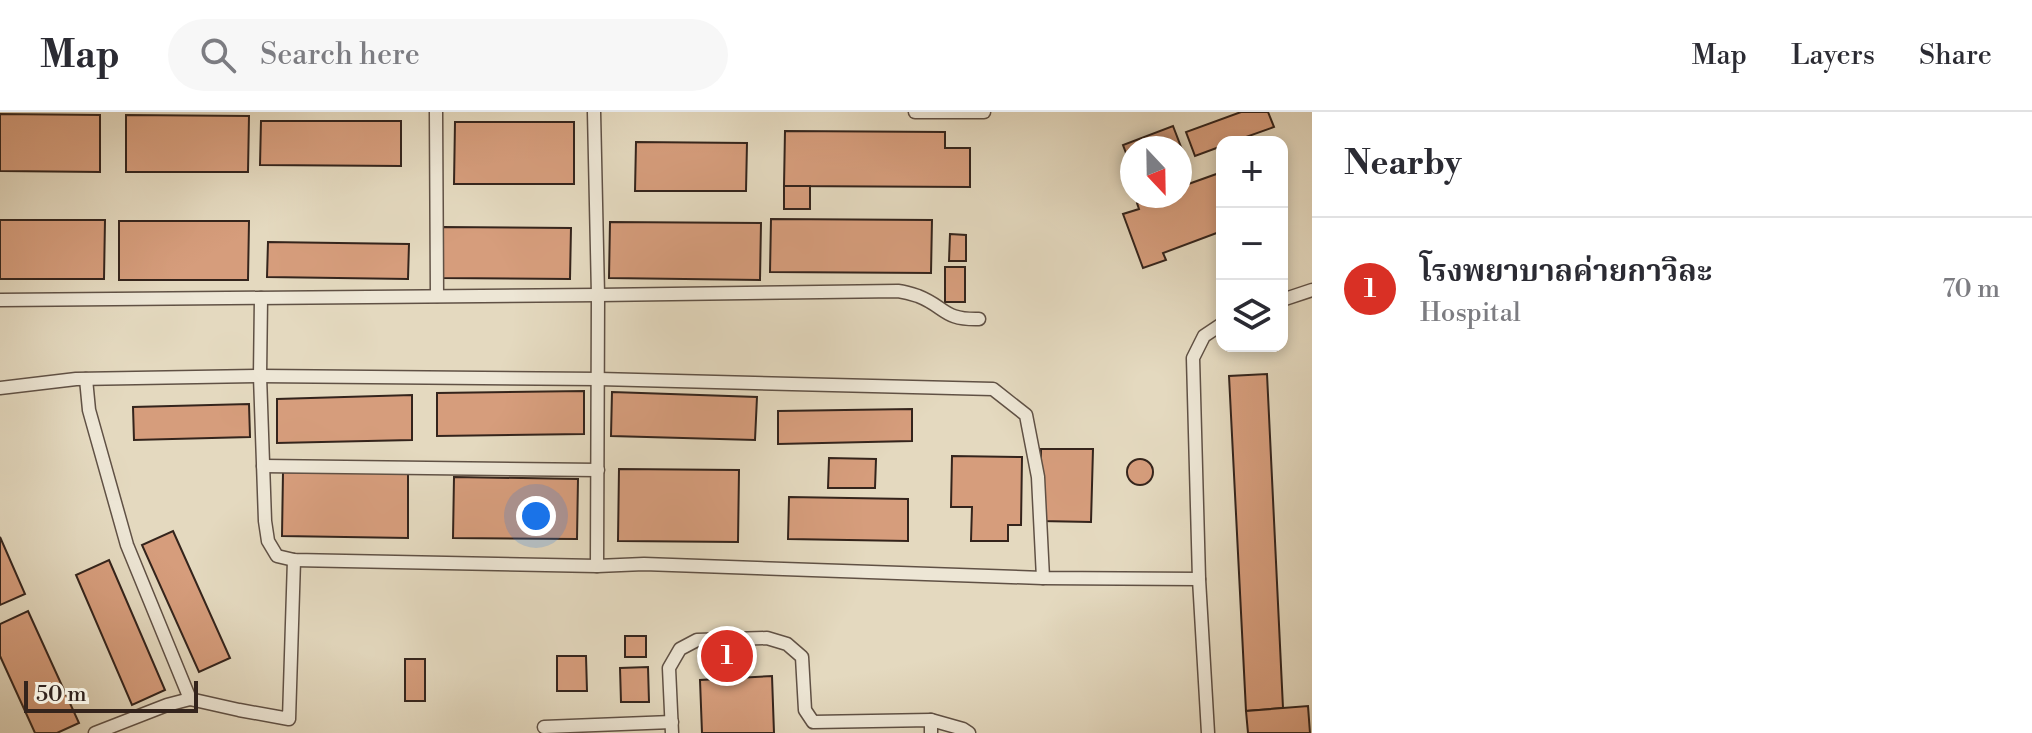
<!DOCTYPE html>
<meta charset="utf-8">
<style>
:root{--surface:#fff;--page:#f7f7f7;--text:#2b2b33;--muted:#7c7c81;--line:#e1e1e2;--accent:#d93025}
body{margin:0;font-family:"Libre Bodoni","Noto Serif Thai",serif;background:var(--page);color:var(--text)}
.controls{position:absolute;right:24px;top:24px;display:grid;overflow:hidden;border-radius:16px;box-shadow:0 4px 12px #0003}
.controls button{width:72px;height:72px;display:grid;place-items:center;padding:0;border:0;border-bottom:2px solid var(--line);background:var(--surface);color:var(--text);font:40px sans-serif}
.compass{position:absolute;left:1120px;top:24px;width:72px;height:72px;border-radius:50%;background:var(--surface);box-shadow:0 4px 12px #0003;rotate:158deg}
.scale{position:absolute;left:24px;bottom:20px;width:174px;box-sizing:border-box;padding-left:8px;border:4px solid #34241c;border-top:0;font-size:22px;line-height:28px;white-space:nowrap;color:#34241c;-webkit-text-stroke:6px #ede6d5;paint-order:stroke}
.you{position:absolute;left:536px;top:404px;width:28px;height:28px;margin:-20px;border:6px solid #fff;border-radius:50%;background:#1a73e8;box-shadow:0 0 0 12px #1a73e833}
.badge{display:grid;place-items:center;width:52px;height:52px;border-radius:50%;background:var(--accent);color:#fff;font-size:26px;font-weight:700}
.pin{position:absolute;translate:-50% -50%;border:4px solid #fff;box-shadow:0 2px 8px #0006}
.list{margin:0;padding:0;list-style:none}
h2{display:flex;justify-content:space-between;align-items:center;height:104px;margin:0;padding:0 32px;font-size:34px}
h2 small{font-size:26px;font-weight:400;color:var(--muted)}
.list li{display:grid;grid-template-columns:52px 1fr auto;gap:24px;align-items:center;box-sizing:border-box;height:144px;padding:0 32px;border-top:2px solid var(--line)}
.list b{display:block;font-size:30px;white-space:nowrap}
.list p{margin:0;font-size:26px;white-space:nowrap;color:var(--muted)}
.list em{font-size:26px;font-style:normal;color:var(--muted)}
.icon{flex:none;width:44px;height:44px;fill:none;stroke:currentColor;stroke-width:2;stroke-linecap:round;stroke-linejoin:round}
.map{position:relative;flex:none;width:1312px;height:621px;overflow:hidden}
header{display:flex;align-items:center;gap:48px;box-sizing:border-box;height:112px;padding:0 40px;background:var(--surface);border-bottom:2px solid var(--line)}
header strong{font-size:38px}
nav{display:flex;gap:44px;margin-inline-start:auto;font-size:28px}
.search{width:560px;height:72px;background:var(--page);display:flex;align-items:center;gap:20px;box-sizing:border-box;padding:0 28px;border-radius:44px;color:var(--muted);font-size:30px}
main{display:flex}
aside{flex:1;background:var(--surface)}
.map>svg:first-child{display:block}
.building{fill:#d69d7c;stroke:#34241c;stroke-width:2}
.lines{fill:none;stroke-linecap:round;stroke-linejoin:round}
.lane-casing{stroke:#605145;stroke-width:15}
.lane{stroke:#ede6d5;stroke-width:12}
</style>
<header>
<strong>Map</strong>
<div class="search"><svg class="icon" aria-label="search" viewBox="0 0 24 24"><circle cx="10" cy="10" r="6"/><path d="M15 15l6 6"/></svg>Search here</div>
<nav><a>Map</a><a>Layers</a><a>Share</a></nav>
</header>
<main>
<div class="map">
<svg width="1312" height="621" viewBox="0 0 1312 621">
<rect width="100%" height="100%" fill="#e4d9bf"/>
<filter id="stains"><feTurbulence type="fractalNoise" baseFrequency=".0025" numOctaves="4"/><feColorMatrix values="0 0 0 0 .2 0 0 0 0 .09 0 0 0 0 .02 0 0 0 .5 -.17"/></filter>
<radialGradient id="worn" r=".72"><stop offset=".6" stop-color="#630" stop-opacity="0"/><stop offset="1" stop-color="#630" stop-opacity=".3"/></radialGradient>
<g class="building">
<path d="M 1241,0 L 1268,0 L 1274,15 L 1232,30 L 1222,30 L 1222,34 L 1195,44 L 1186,20 Z"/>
<path d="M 0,2 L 100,3 L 100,60 L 0,59 Z"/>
<path d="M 126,3 L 249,4 L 248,60 L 126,60 Z"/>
<path d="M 261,9 L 401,9 L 401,54 L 260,53 Z"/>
<path d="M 455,10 L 574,10 L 574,72 L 454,72 Z"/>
<path d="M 1173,14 L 1186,48 L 1180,50 L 1180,36 L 1132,36 L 1132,57 L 1123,33 Z"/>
<path d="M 785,19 L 945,20 L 945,36 L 970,36 L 970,75 L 784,74 Z"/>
<path d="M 636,30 L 747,31 L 746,79 L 635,79 Z"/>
<path d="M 1222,60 L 1222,119 L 1163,141 L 1166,148 L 1143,156 L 1123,102 L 1139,97 L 1137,91 L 1156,84 L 1180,84 L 1180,75 Z"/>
<rect x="784" y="74" width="26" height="23"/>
<path d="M 771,107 L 932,108 L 931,161 L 770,160 Z"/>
<path d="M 0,108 L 105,108 L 104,167 L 0,167 Z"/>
<path d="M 119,109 L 249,109 L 248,168 L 119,168 Z"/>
<path d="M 610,110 L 761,111 L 760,168 L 609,166 Z"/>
<path d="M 442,115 L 571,116 L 570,167 L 441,166 Z"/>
<path d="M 950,122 L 966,123 L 966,149 L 949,149 Z"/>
<path d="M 268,130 L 409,132 L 408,167 L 267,165 Z"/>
<rect x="945" y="155" width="20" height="35"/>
<path d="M 1267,262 L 1283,596 L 1246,599 L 1229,264 Z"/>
<path d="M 584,279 L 584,322 L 437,324 L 437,281 Z"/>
<path d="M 612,280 L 757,285 L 755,328 L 611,324 Z"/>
<path d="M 412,283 L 412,328 L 277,331 L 277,287 Z"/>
<path d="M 249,292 L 250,325 L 134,328 L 133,295 Z"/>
<path d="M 912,297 L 912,329 L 778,332 L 778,299 Z"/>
<path d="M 1041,337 L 1093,337 L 1091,410 L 1040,409 Z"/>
<path d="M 952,344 L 1022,345 L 1021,413 L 1008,413 L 1008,429 L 971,429 L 972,395 L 951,395 Z"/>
<path d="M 829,346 L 876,347 L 875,376 L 828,376 Z"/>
<circle cx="1140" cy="360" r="13"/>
<path d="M 619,357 L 739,358 L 738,430 L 618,429 Z"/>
<path d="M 283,360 L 408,361 L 408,426 L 282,424 Z"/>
<path d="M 454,365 L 578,367 L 577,427 L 453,426 Z"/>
<path d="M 789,385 L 908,387 L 908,429 L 788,427 Z"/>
<path d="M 173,419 L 230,546 L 199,560 L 142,433 Z"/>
<path d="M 0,425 L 25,482 L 0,493 Z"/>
<path d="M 109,448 L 165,578 L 132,593 L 76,463 Z"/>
<path d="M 28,499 L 79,611 L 57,621 L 35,621 L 0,544 L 0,512 Z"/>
<rect x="625" y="524" width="21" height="21"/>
<path d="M 557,544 L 586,544 L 587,579 L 557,579 Z"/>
<rect x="405" y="547" width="20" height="42"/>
<path d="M 648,555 L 649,590 L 621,590 L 620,556 Z"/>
<path d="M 772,564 L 774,621 L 702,621 L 700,568 Z"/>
<path d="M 1308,594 L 1310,621 L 1248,621 L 1246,599 Z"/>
</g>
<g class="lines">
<defs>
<g id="lane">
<path d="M 436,0 L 437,184"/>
<path d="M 594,0 L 598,183 L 597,454"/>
<path d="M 915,0 L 984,0"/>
<path d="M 261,186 L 260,264 L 265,409 L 268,429 L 277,444 L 294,448 L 597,454 L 644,452 L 1043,466 L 1199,467"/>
<path d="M 0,188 L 598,183 L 898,179 C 905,180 912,182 918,184 C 946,195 943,208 979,207"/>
<path d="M 1282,188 L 1312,178"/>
<path d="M 86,267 L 89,298 L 127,433 L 190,587"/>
<path d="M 0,276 L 76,267 L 260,264 L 599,267 L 993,277 L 1026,303 L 1038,365 L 1043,466"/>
<path d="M 263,354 L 598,358"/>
<path d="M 931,608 L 963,617 L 969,621"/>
<path d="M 544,615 L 672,610"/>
<path d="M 95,621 L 167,593 L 190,587 L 239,598 L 289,607 L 294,448"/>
<path d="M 672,621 L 669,556 L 680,537 L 697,528 L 767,526 L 787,532 L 802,545 L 805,598 L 813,610 L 931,608 L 931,621"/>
<path d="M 1208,621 L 1199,467 L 1193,246 L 1204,224 L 1222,212"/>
</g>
</defs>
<use href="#lane" class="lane-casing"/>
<use href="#lane" class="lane"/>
</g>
<rect width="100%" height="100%" filter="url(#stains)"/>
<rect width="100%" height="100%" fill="url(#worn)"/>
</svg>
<div class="controls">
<button>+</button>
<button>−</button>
<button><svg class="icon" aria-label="layers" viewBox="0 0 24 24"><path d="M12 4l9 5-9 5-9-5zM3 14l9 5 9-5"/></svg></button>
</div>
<svg class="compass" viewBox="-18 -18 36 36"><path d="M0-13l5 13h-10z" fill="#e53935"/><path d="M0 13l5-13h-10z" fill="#7c7c81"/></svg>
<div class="scale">50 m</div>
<div class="you"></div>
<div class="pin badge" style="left:727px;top:544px">1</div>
</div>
<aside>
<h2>Nearby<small></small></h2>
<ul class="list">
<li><span class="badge">1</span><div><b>โรงพยาบาลค่ายกาวิละ</b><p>Hospital</p></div><em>70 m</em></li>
</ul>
</aside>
</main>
